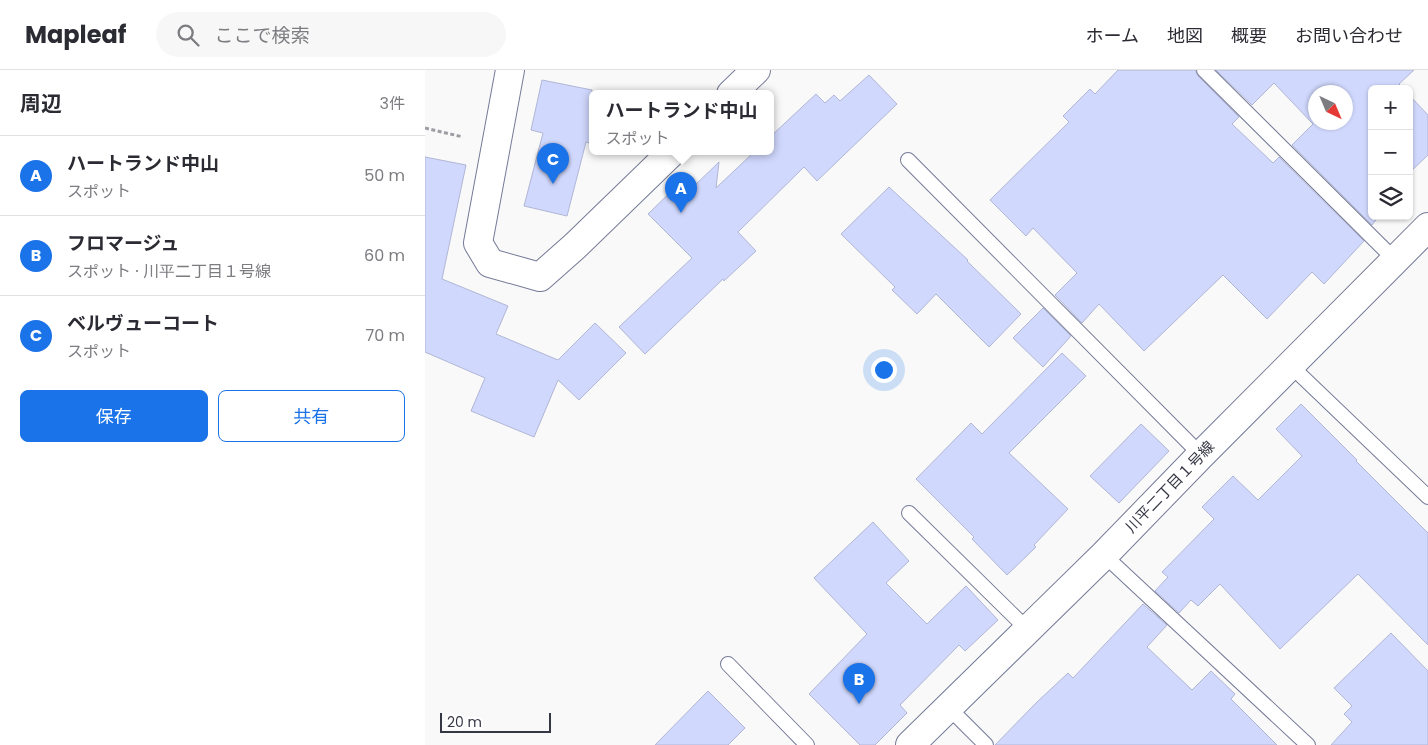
<!DOCTYPE html>
<html lang="ja">
<meta charset="utf-8">
<style>
:root{--surface:#fff;--page:#f7f7f7;--text:#2b2b33;--muted:#7c7c81;--line:#e1e1e2;--accent:#1a73e8}
body{margin:0;font-family:Poppins,"Noto Sans JP",sans-serif;background:var(--page);color:var(--text)}
.controls{position:absolute;right:15px;top:15px;display:grid;overflow:hidden;border-radius:8px;box-shadow:0 1px 4px #0004}
.controls button{width:45px;height:45px;display:grid;place-items:center;padding:0;border:0;border-bottom:1px solid var(--line);background:var(--surface);color:var(--text);font:25px sans-serif}
.compass{position:absolute;left:883px;top:15px;width:45px;height:45px;border-radius:50%;background:var(--surface);box-shadow:0 1px 4px #0004;rotate:136deg}
.scale{position:absolute;left:15px;bottom:12px;width:111px;box-sizing:border-box;padding-left:5px;border:2px solid #353744;border-top:0;font-size:14px;line-height:18px;white-space:nowrap;color:#353744;-webkit-text-stroke:4px #fff;paint-order:stroke}
.you{position:absolute;left:458px;top:299px;width:18px;height:18px;margin:-12px;border:4px solid #fff;border-radius:50%;background:#1a73e8;box-shadow:0 0 0 8px #1a73e833}
.badge{display:grid;place-items:center;width:32px;height:32px;border-radius:50%;background:var(--accent);color:#fff;font-size:16px;font-weight:700}
.pin{position:absolute;translate:-50% -41px;filter:drop-shadow(0 1px 2px #0008)}
.pin::after{content:'';position:absolute;top:26px;width:18px;height:15px;background:inherit;clip-path:polygon(0 0,100% 0,50% 100%)}
.popup{position:absolute;left:164px;top:20px;width:185px;height:65px;box-sizing:border-box;display:grid;place-content:center;border-radius:8px;background:var(--surface);filter:drop-shadow(0 1px 4px #0005);font-size:16px;white-space:nowrap;color:var(--muted)}
.popup b{font-size:19px;color:var(--text)}
.popup::after{content:'';position:absolute;left:50%;top:100%;margin-left:-10px;border:10px solid transparent;border-top-color:var(--surface)}
.list{margin:0;padding:0;list-style:none}
h2{display:flex;justify-content:space-between;align-items:center;height:65px;margin:0;padding:0 20px;font-size:21px}
h2 small{font-size:16px;font-weight:400;color:var(--muted)}
.list li{display:grid;grid-template-columns:32px 1fr auto;gap:15px;align-items:center;box-sizing:border-box;height:80px;padding:0 20px;border-top:1px solid var(--line)}
.list b{display:block;font-size:19px;white-space:nowrap}
.list p{margin:0;font-size:16px;white-space:nowrap;color:var(--muted)}
.list em{font-size:16px;font-style:normal;color:var(--muted)}
.actions{display:flex;gap:10px;padding:15px 20px}
.actions a{flex:1;padding:11px 0;border:1px solid var(--accent);border-radius:8px;text-align:center;font-size:18px;color:var(--accent)}
.actions .main{background:var(--accent);color:#fff}
.icon{flex:none;width:28px;height:28px;fill:none;stroke:currentColor;stroke-width:2;stroke-linecap:round;stroke-linejoin:round}
.map{position:relative;flex:none;width:1003px;height:675px;overflow:hidden}
header{display:flex;align-items:center;gap:30px;box-sizing:border-box;height:70px;padding:0 25px;background:var(--surface);border-bottom:1px solid var(--line)}
header strong{font-size:24px}
nav{display:flex;gap:28px;margin-inline-start:auto;font-size:18px}
.search{width:350px;height:45px;background:var(--page);display:flex;align-items:center;gap:12px;box-sizing:border-box;padding:0 18px;border-radius:28px;color:var(--muted);font-size:19px}
main{display:flex}
aside{flex:1;background:var(--surface)}
.map>svg:first-child{display:block}
.building{fill:#d0d8fd;stroke:#b0b6d5;fill-rule:evenodd}
.lines{fill:none;stroke-linecap:round;stroke-linejoin:round}
.lane-casing{stroke:#757a97;stroke-width:16}
.street-casing{stroke:#757a97;stroke-width:30}
.secondary-casing{stroke:#757a97;stroke-width:30}
.path{stroke:#9d9ea4;stroke-width:3;stroke-dasharray:4 2.5;stroke-linecap:butt}
.lane{stroke:#fff;stroke-width:14}
.street{stroke:#fff;stroke-width:28}
.secondary{stroke:#fff;stroke-width:28}
.labels{text-anchor:middle;stroke-width:4;stroke-linejoin:round;paint-order:stroke}
.street-label{font-size:15px;fill:#353744;stroke:#fff}
</style>
<header>
<strong>Mapleaf</strong>
<div class="search"><svg class="icon" aria-label="search" viewBox="0 0 24 24"><circle cx="10" cy="10" r="6"/><path d="M15 15l6 6"/></svg>ここで検索</div>
<nav><a>ホーム</a><a>地図</a><a>概要</a><a>お問い合わせ</a></nav>
</header>
<main>
<aside>
<h2>周辺<small>3件</small></h2>
<ul class="list">
<li><span class="badge">A</span><div><b>ハートランド中山</b><p>スポット</p></div><em>50 m</em></li>
<li><span class="badge">B</span><div><b>フロマージュ</b><p>スポット · 川平二丁目１号線</p></div><em>60 m</em></li>
<li><span class="badge">C</span><div><b>ベルヴューコート</b><p>スポット</p></div><em>70 m</em></li>
</ul>
<div class="actions"><a class="main">保存</a><a>共有</a></div>
</aside>
<div class="map">
<svg width="1003" height="675" viewBox="0 0 1003 675">
<rect width="100%" height="100%" fill="#f9f9f9"/>
<g class="building">
<path d="M 693,0 L 770,0 L 773,6 L 814,47 L 807,54 L 848,93 L 854,87 L 939,171 L 899,214 L 887,202 L 842,249 L 798,205 L 719,281 L 674,234 L 657,253 L 630,225 L 652,203 L 608,158 L 601,166 L 565,130 L 644,52 L 638,46 L 665,19 L 670,24 Z"/>
<path d="M 791,0 L 989,0 L 974,14 L 979,19 L 947,19 L 947,146 L 954,146 L 947,155 L 867,75 L 888,54 L 849,13 L 827,35 ZM 890,22 L 920,22 L 920,52 L 890,52 Z"/>
<path d="M 444,5 L 472,34 L 392,111 L 379,97 L 313,162 L 331,181 L 299,211 L 298,209 L 220,284 L 194,257 L 267,188 L 223,144 L 258,110 L 266,119 L 294,92 L 291,118 L 329,82 L 345,82 L 345,67 L 391,24 L 400,33 L 409,25 L 415,31 Z"/>
<path d="M 117,10 L 167,20 L 167,74 L 161,72 L 142,146 L 99,136 L 118,63 L 106,60 Z"/>
<path d="M 984,25 L 1003,45 L 1003,85 L 984,103 Z"/>
<path d="M 0,87 L 41,95 L 17,209 L 83,236 L 71,264 L 133,290 L 170,253 L 201,283 L 154,330 L 133,310 L 109,367 L 46,341 L 60,308 L 0,282 Z"/>
<path d="M 464,117 L 543,190 L 542,191 L 596,244 L 564,277 L 511,224 L 492,244 L 467,220 L 470,217 L 416,164 Z"/>
<path d="M 618,238 L 646,266 L 618,297 L 588,268 Z"/>
<path d="M 637,283 L 661,306 L 584,383 L 643,439 L 609,475 L 611,477 L 582,505 L 547,469 L 549,467 L 491,409 L 546,353 L 557,364 Z"/>
<path d="M 876,334 L 932,390 L 931,391 L 1003,463 L 1003,575 L 933,504 L 855,579 L 795,514 L 773,536 L 766,530 L 754,543 L 730,521 L 743,507 L 737,502 L 789,449 L 777,437 L 808,406 L 833,430 L 877,386 L 851,359 Z"/>
<path d="M 716,354 L 744,381 L 694,433 L 665,406 Z"/>
<path d="M 448,452 L 484,491 L 461,513 L 502,554 L 541,516 L 573,550 L 540,581 L 534,575 L 475,635 L 482,643 L 450,675 L 435,675 L 384,624 L 442,564 L 389,508 Z"/>
<path d="M 718,534 L 742,555 L 722,577 L 767,620 L 786,601 L 810,624 L 806,629 L 852,675 L 570,675 L 611,633 L 643,603 L 648,608 Z"/>
<path d="M 966,563 L 1003,601 L 1003,675 L 906,675 L 927,652 L 919,644 L 927,636 L 909,618 Z"/>
<path d="M 283,621 L 320,658 L 303,675 L 230,675 Z"/>
</g>
<g class="lines">
<defs>
<g id="lane">
<path d="M 779,0 L 970,190"/>
<path d="M 483,90 L 776,385"/>
<path d="M 865,295 L 1003,427"/>
<path d="M 484,443 L 602,559"/>
<path d="M 679,485 L 883,675"/>
<path d="M 303,594 L 382,675"/>
<path d="M 523,637 L 561,675"/>
</g>
<g id="street">
<path d="M 85,0 L 53,173 L 65,193 L 115,207 L 150,176 L 247,82"/>
<path d="M 306,24 L 331,0"/>
</g>
<path id="secondary" d="M 485,675 L 679,485 L 776,385 L 1003,157"/>
</defs>
<use href="#lane" class="lane-casing"/>
<use href="#street" class="street-casing"/>
<use href="#secondary" class="secondary-casing"/>
<path class="path" d="M 0,58 L 38,67"/>
<use href="#lane" class="lane"/>
<use href="#street" class="street"/>
<use href="#secondary" class="secondary"/>
</g>
<g class="labels">
<g class="street-label">
<text transform="translate(745 417) rotate(-46)" y="5">川平二丁目１号線</text>
</g>
</g>
</svg>
<div class="controls">
<button>+</button>
<button>−</button>
<button><svg class="icon" aria-label="layers" viewBox="0 0 24 24"><path d="M12 4l9 5-9 5-9-5zM3 14l9 5 9-5"/></svg></button>
</div>
<svg class="compass" viewBox="-18 -18 36 36"><path d="M0-13l5 13h-10z" fill="#e53935"/><path d="M0 13l5-13h-10z" fill="#7c7c81"/></svg>
<div class="scale">20 m</div>
<div class="you"></div>
<div class="pin badge" style="left:256px;top:143px">A</div>
<div class="popup"><b>ハートランド中山</b>スポット</div>
<div class="pin badge" style="left:434px;top:634px">B</div>
<div class="pin badge" style="left:128px;top:114px">C</div>
</div>
</main>
